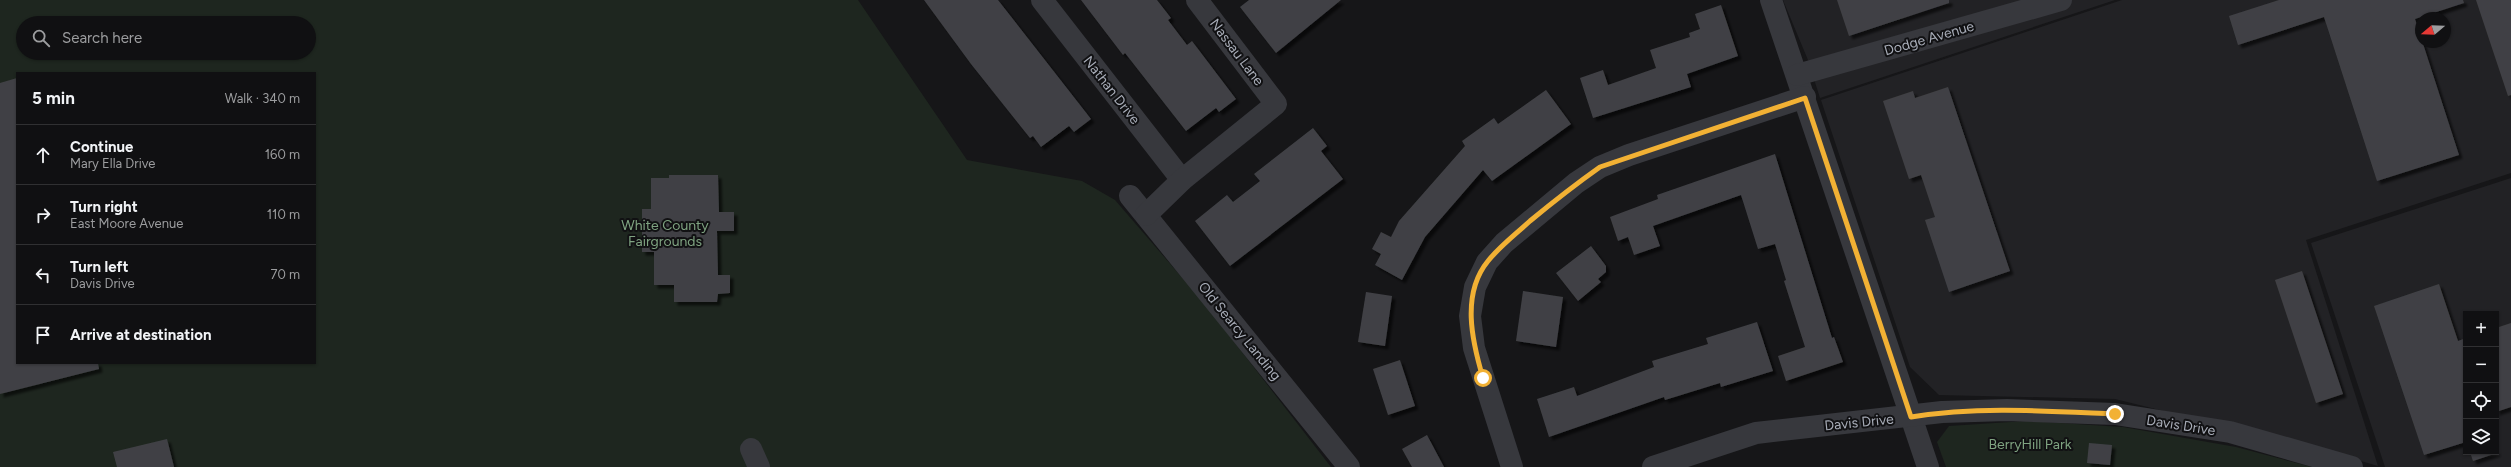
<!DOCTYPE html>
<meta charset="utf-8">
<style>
:root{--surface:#101012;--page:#1e1e20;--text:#f1f3f6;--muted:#9c9d9f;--line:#303032}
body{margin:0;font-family:Figtree,sans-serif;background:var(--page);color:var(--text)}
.controls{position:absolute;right:12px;bottom:12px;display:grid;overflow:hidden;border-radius:0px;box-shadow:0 1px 3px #0004}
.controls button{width:36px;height:36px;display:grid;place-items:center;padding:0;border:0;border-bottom:1px solid var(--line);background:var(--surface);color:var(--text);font:20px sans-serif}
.compass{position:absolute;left:2415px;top:12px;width:36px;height:36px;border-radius:50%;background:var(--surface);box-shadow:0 1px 3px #0004;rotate:251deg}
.stop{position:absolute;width:12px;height:12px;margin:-9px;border:3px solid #f2b134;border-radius:50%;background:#fff}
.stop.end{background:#f2b134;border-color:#fff;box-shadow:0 1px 4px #0008}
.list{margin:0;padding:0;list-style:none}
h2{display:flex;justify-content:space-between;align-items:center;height:52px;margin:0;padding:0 16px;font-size:17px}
h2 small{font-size:13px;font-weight:400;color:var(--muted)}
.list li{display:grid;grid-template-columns:26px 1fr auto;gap:12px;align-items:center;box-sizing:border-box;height:60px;padding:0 16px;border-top:1px solid var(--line)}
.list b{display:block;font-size:15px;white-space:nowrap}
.list p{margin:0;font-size:13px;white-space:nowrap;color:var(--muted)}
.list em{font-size:13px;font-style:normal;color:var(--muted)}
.icon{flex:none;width:22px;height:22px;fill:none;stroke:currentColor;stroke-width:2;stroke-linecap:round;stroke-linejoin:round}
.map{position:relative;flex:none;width:2511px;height:467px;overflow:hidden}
.search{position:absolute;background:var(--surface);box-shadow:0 1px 3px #0004;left:16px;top:16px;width:300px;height:44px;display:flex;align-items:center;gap:10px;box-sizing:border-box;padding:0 14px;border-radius:22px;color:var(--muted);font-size:15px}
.panel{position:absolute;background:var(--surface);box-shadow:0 1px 3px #0004;left:16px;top:72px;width:300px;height:292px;border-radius:0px}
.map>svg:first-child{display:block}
.built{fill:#222225;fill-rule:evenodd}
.green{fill:#1e261f;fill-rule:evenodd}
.building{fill:#404145;filter:url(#shadow)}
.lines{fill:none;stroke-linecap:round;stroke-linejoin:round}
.minor{stroke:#37383d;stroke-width:22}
.route{stroke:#f2b134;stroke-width:5}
.labels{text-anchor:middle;stroke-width:4;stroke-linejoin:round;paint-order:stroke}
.street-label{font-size:14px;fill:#a8adb8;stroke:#111113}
.park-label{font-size:14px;fill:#7fa381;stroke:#111113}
</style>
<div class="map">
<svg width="2511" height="467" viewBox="0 0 2511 467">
<defs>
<filter id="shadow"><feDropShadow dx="3.5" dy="3.5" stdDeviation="1" flood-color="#0009"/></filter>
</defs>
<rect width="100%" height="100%" fill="#161618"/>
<g class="built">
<path d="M 1783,0 L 2115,0 L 1820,98 L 1808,60 Z"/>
<path d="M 2122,0 L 2511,0 L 2511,173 L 2306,240 L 2378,466 L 2327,451 L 2115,399 L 1939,395 L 1910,367 L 1821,100 ZM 2421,18 L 2445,18 L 2445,42 L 2421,42 Z"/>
<path d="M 2511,178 L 2511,467 L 2385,467 L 2311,243 ZM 2466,314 L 2496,314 L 2496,452 L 2466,452 Z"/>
</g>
<g class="green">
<path d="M 0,0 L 858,0 L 967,160 L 1082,181 L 1115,200 L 1204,303 L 1331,467 L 0,467 ZM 23,23 L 309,23 L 309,53 L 23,53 ZM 17,73 L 315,73 L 315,363 L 17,363 Z"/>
<path d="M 2026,421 L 2123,427 L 2236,447 L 2312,467 L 1946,467 L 1937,442 L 1949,426 Z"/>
</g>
<g class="building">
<path d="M 924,0 L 998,0 L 1091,119 L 1074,132 L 1069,126 L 1041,147 L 1033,136 L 1030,138 L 971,64 Z"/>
<path d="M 1081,0 L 1157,0 L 1171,18 L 1168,20 L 1187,45 L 1192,41 L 1236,99 L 1219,112 L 1216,108 L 1186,131 L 1125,53 L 1123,55 Z"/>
<path d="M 1249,0 L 1341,0 L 1276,53 L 1240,7 Z"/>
<path d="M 1837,0 L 1949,0 L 1949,3 L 1849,36 Z"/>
<path d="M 2279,0 L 2463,0 L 2464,3 L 2415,19 L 2459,155 L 2377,181 L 2324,17 L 2238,45 L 2229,16 Z"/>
<path d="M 2476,0 L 2511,0 L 2511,95 L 2508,96 Z"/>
<path d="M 1721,5 L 1738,56 L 1687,74 L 1691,87 L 1593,118 L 1580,78 L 1603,70 L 1608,85 L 1656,68 L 1650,50 L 1690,37 L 1689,33 L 1700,29 L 1695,14 Z"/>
<path d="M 17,78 L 17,363 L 98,363 L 99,369 L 0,394 L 0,83 Z"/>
<path d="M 1948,87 L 2010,271 L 1949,292 L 1925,220 L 1935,217 L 1921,175 L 1909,179 L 1883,101 L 1913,91 L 1915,98 Z"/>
<path d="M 1546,90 L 1571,124 L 1492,181 L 1483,170 L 1425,237 L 1402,280 L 1375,265 L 1381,254 L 1372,249 L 1381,232 L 1391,237 L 1399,221 L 1465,146 L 1462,141 L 1494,118 L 1498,124 Z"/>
<path d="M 1313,128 L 1327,146 L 1321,151 L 1343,179 L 1230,266 L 1195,221 L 1227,195 L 1233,202 L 1260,181 L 1254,174 Z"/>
<path d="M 1775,154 L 1832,338 L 1834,337 L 1843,362 L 1786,381 L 1778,356 L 1805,347 L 1784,281 L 1786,280 L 1775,244 L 1758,249 L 1741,195 L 1653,226 L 1660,246 L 1634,255 L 1628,237 L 1618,241 L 1610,217 L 1658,199 L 1657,195 Z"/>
<path d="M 669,175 L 718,175 L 719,212 L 734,212 L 734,231 L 717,231 L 718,275 L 730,275 L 730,293 L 718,294 L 717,302 L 674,302 L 674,285 L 654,285 L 654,252 L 642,252 L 642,209 L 651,209 L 651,178 L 669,178 Z"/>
<path d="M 1591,246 L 1606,266 L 1606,272 L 1598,279 L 1601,282 L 1578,301 L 1556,273 Z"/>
<path d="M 2302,271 L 2343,394 L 2316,403 L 2275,280 Z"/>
<path d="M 2439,284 L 2458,341 L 2466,338 L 2466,442 L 2424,455 L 2374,306 Z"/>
<path d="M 1523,291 L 1563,297 L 1556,347 L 1516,341 Z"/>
<path d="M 1366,292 L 1392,296 L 1385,346 L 1358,342 Z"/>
<path d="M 1757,322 L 1773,371 L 1721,387 L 1720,383 L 1665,400 L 1664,397 L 1549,437 L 1537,399 L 1574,387 L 1577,396 L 1654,367 L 1652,361 L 1708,344 L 1706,338 Z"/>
<path d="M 2511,323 L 2511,407 L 2496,412 L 2496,328 Z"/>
<path d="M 1400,360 L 1415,406 L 1388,415 L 1373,369 Z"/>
<path d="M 1427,435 L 1444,467 L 1412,467 L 1402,449 Z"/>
<path d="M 167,439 L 174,467 L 117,467 L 113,452 Z"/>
<path d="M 2089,443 L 2112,445 L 2110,465 L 2087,463 Z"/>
<path d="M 2496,450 L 2497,453 L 2473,461 L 2470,452 L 2496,452 Z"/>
</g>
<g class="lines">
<g class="minor">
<path d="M 1042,0 L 1182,180"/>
<path d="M 1771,0 L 1928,467"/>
<path d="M 1797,75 L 2061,0"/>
<path d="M 1130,196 L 1349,467"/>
<path d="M 1146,215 L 1182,180 L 1276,104 L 1197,0"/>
<path d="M 751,449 L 759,467"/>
<path d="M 1512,467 L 1474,348 L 1470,316 L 1475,287 L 1487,262 L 1504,243 L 1576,183 L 1600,167 L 1629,155 L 1805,97"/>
<path d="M 1653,467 L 1756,433 L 1942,412 L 2007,410 L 2115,414 L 2230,432 L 2352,467"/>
</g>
</g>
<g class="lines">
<path class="route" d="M 1483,378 C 1472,341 1461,294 1488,261 C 1500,246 1516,234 1530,221 C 1553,202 1576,184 1600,167 L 1805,98 L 1911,417 C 1979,406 2047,411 2115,414"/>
</g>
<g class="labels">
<g class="street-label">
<text transform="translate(1929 38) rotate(-16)" y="5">Dodge Avenue</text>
<text transform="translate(1237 52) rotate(53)" y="5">Nassau Lane</text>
<text transform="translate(1112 90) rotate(52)" y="5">Nathan Drive</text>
<text transform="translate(1240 331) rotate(51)" y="5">Old Searcy Landing</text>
<text transform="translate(1859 422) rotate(-6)" y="5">Davis Drive</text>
<text transform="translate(2181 425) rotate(9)" y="5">Davis Drive</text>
</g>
<g class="park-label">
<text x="665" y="230">White County<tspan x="665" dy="16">Fairgrounds</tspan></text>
<text x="2030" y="449">BerryHill Park</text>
</g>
</g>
</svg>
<div class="controls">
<button>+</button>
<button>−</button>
<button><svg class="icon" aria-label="locate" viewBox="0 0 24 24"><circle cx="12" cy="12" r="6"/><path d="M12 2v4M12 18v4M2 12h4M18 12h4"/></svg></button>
<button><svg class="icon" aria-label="layers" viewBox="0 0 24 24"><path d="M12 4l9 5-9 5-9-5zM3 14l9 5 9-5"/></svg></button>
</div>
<svg class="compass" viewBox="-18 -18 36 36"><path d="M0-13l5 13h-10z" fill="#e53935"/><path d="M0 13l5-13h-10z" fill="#9c9d9f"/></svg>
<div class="stop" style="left:1483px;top:378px"></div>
<div class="stop end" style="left:2115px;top:414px"></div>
<div class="search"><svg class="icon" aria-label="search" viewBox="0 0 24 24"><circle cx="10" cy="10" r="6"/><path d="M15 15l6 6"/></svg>Search here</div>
<section class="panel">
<h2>5 min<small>Walk · 340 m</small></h2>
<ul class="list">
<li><svg class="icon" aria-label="ahead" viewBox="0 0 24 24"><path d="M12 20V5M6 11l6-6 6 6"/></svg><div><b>Continue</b><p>Mary Ella Drive</p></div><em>160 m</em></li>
<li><svg class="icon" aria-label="right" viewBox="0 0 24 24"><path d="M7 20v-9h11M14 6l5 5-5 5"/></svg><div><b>Turn right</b><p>East Moore Avenue</p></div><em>110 m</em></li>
<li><svg class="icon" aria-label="left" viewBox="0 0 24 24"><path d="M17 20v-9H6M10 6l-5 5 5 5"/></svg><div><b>Turn left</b><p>Davis Drive</p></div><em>70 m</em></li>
<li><svg class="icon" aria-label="arrive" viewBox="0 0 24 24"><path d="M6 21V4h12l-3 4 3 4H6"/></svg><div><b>Arrive at destination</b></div></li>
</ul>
</section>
</div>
